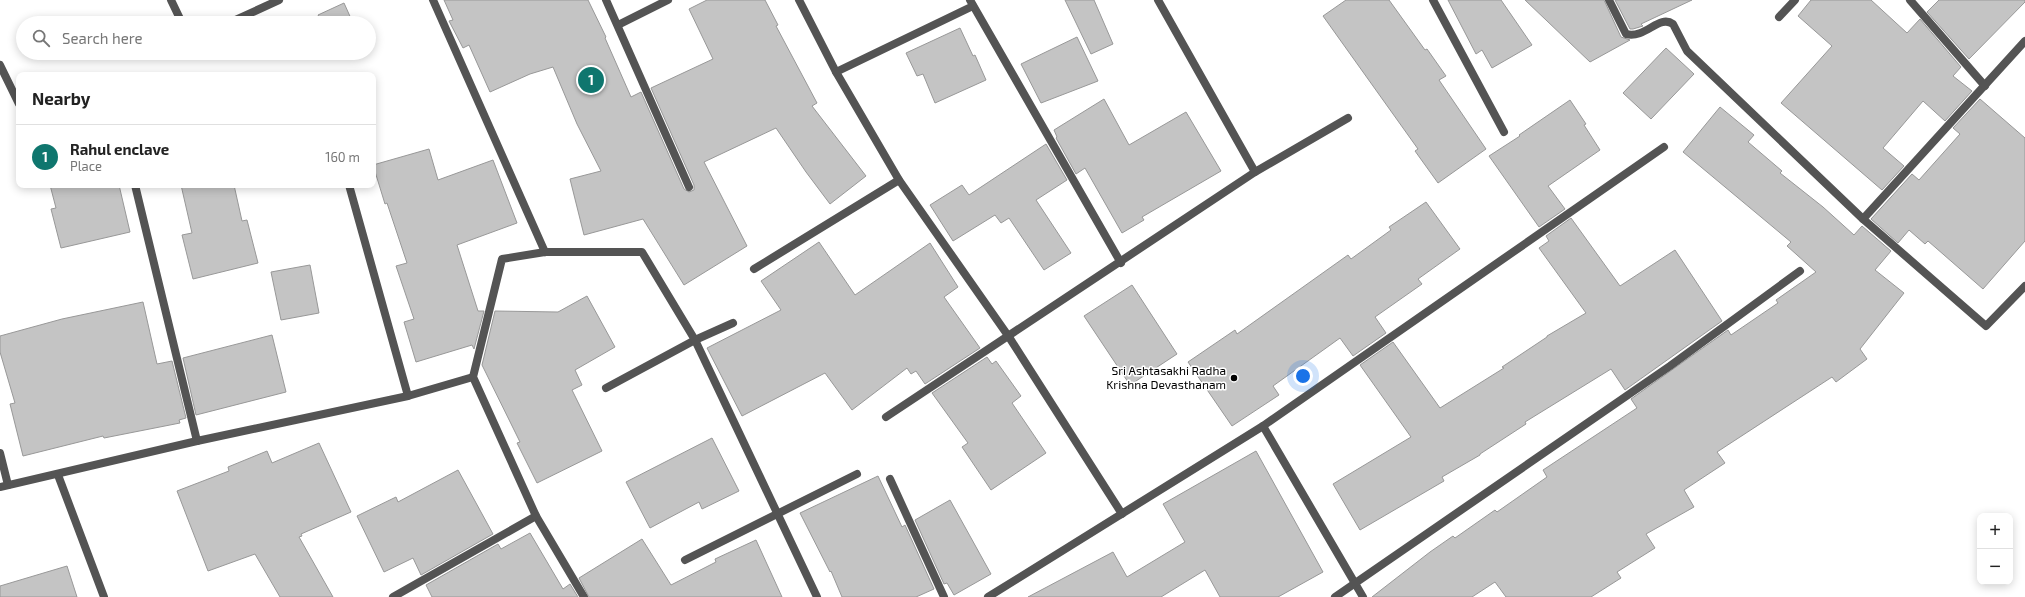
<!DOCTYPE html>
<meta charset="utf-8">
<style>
:root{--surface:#fff;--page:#f6f6f6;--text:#222;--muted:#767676;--line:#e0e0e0;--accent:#0f766e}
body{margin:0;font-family:"Exo 2",sans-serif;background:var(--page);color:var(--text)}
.controls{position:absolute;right:12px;bottom:12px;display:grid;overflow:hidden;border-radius:8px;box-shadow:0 2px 10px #0003}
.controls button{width:36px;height:36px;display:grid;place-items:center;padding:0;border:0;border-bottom:1px solid var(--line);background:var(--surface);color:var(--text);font:20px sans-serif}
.you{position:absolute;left:1303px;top:376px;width:14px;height:14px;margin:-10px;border:3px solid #fff;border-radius:50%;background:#1a73e8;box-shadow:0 0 0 6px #1a73e833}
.badge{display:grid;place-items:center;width:26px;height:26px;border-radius:50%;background:var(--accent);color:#fff;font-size:13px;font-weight:700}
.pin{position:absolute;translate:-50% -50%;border:2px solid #fff;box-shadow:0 1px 4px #0006}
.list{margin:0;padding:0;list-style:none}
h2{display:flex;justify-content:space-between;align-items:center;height:52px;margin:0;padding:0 16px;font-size:17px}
h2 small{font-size:13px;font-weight:400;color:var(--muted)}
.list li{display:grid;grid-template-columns:26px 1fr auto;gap:12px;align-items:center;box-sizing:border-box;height:64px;padding:0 16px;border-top:1px solid var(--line)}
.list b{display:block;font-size:15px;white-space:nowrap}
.list p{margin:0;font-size:13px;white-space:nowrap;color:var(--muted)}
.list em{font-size:13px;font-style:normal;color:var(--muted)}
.icon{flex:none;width:22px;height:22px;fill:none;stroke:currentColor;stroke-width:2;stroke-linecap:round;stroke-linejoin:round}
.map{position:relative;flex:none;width:2025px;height:597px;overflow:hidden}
.search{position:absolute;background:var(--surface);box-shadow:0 2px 10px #0003;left:16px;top:16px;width:360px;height:44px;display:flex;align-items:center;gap:10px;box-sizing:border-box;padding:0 14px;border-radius:22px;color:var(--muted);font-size:15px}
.panel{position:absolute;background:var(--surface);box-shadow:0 2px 10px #0003;left:16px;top:72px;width:360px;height:116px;border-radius:8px}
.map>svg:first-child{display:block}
.building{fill:#c4c4c4;stroke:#989898}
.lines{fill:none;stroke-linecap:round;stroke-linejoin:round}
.street{stroke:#545454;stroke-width:8}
.poi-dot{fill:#000;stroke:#fff;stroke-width:1.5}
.labels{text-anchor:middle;stroke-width:3;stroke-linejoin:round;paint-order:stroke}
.poi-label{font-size:12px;fill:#000;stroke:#fff;text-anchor:end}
</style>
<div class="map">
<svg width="2025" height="597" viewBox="0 0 2025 597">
<rect width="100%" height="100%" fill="#fff"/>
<g class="building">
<path d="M 444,0 L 588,0 L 606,37 L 605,38 L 631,97 L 641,92 L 684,189 L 689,192 L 694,190 L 694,185 L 651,88 L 713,59 L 689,9 L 707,0 L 765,0 L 778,25 L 776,26 L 817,103 L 812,106 L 866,176 L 830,204 L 806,172 L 776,128 L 704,162 L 747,246 L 684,285 L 643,219 L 584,235 L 570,179 L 601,171 L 577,124 L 553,67 L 530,74 L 490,92 L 469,45 L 463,48 L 449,21 L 453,20 Z"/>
<path d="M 1065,0 L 1094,0 L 1113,44 L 1091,54 Z"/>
<path d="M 1346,0 L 1389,0 L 1425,50 L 1427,49 L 1446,76 L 1439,80 L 1486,149 L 1438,183 L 1415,151 L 1418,149 L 1323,16 Z"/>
<path d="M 1448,0 L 1501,0 L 1532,45 L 1492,68 L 1482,50 L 1476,54 Z"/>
<path d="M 1525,0 L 1604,0 L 1621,37 L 1630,40 L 1590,62 Z"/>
<path d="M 1615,0 L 1692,0 L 1641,24 L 1643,26 L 1633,29 L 1630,29 Z"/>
<path d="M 1811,0 L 1871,0 L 1907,33 L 1920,19 L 1961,67 L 1953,76 L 1972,91 L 1945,121 L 1923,101 L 1883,148 L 1904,166 L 1882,190 L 1781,103 L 1832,46 L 1798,16 Z"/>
<path d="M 1939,0 L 2025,0 L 2025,2 L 1969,59 L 1927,12 Z"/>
<path d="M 344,3 L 353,23 L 322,23 L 318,15 Z"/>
<path d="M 960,28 L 973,56 L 975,55 L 986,80 L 935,103 L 923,74 L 917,76 L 906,53 Z"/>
<path d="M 1077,37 L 1098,81 L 1041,103 L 1021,64 Z"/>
<path d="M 1666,48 L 1694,74 L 1651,119 L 1623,93 Z"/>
<path d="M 1104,99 L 1129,145 L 1186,112 L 1221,171 L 1142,217 L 1144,220 L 1122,233 L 1085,168 L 1076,174 L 1056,138 L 1057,137 L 1054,130 Z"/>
<path d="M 1980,99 L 2025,138 L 2025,241 L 1983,289 L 1928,241 L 1925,244 L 1909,230 L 1898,243 L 1871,219 L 1912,174 L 1919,180 L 1960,134 L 1953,128 Z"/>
<path d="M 1570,100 L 1586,124 L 1584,125 L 1600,150 L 1548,186 L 1565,209 L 1539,227 L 1489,156 L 1520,136 L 1519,135 Z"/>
<path d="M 1720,107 L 1754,135 L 1748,142 L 1782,171 L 1780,173 L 1823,207 L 1854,235 L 1862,226 L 1891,251 L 1875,270 L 1904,293 L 1860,349 L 1867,359 L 1836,382 L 1832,377 L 1717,452 L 1725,463 L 1684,490 L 1694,507 L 1646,534 L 1655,548 L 1617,572 L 1621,578 L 1591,597 L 1506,597 L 1495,582 L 1472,597 L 1372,597 L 1430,552 L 1453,536 L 1455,538 L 1495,510 L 1497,512 L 1547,477 L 1543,470 L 1637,408 L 1631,399 L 1728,330 L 1731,335 L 1778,303 L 1776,300 L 1816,272 L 1787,246 L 1791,242 L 1683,152 Z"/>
<path d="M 1046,144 L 1067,180 L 1036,200 L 1071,253 L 1044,270 L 1009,218 L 1001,223 L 995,215 L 953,241 L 930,205 L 962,185 L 969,195 Z"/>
<path d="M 429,149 L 438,180 L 493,160 L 517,223 L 457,245 L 478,311 L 484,311 L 474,349 L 472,345 L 416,362 L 404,322 L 414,319 L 396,266 L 407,263 L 387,203 L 385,204 L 373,165 Z"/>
<path d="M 50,185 L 119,185 L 130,232 L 61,248 L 51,209 L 56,208 Z"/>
<path d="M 181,185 L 234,185 L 242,221 L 247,220 L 258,263 L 193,279 L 182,235 L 192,233 Z"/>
<path d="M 1426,202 L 1460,249 L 1418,279 L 1422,284 L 1375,317 L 1386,333 L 1353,356 L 1340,338 L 1273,386 L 1279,395 L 1232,426 L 1188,362 L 1235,330 L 1237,334 L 1348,255 L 1351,259 L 1391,230 L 1389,227 Z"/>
<path d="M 1571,218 L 1620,286 L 1675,250 L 1722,321 L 1625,390 L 1611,369 L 1525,422 L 1526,424 L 1480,454 L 1480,455 L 1442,477 L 1444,481 L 1360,530 L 1333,484 L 1411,437 L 1360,365 L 1393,342 L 1440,408 L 1504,368 L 1502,367 L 1547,337 L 1547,336 L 1586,313 L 1539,248 L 1549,241 L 1546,236 Z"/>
<path d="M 819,242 L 855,295 L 930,243 L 958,287 L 944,297 L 980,348 L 925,384 L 916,371 L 911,374 L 907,368 L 852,410 L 825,373 L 742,416 L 707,348 L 781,310 L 761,281 Z"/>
<path d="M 310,265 L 319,313 L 281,320 L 271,272 Z"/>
<path d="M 1132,285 L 1177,354 L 1130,385 L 1084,316 Z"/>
<path d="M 587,296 L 615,347 L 575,370 L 582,385 L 572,390 L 602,451 L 537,483 L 517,443 L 520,442 L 482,365 L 495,311 L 558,312 Z"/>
<path d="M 143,302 L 157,364 L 172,361 L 186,418 L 179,420 L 180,423 L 104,438 L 103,436 L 23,456 L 10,404 L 15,403 L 0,352 L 0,336 L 62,319 Z"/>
<path d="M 272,335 L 286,392 L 196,415 L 183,358 Z"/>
<path d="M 987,357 L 992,364 L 996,361 L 1021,396 L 1012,403 L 1046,453 L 991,490 L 962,447 L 968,443 L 932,393 Z"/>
<path d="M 712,438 L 739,491 L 702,509 L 699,502 L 650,528 L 626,482 Z"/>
<path d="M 319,443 L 351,512 L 301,534 L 302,536 L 299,537 L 333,597 L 280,597 L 255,554 L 208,571 L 177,491 L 229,471 L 228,467 L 267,451 L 272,463 Z"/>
<path d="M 1256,451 L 1323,572 L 1278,597 L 1220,597 L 1205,570 L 1161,597 L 1028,597 L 1113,552 L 1127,577 L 1185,542 L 1163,504 Z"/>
<path d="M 458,470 L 493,534 L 421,575 L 413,558 L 384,572 L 357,516 L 396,497 L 398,502 Z"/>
<path d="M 878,476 L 902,527 L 905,525 L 934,589 L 916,597 L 842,597 L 831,571 L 830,572 L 800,513 Z"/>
<path d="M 950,500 L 991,574 L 954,595 L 947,583 L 944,584 L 915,520 Z"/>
<path d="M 530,533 L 563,589 L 570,584 L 578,597 L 432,597 L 426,585 L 498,544 L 501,549 Z"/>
<path d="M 642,539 L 671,585 L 716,562 L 715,559 L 756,540 L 782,597 L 589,597 L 579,578 Z"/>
<path d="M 67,566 L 77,597 L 0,597 L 0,586 Z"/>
</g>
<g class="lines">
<g class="street">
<path d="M 171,0 L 182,23"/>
<path d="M 433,0 L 545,252"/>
<path d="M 606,0 L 689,187"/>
<path d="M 799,0 L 836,72 L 899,180 L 1009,337 L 1122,514"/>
<path d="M 970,0 L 1121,263"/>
<path d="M 1158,0 L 1255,172"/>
<path d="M 1433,0 L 1504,132"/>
<path d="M 1609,0 L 1626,34 C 1646,39 1659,14 1673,24 L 1687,51 L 1863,219 L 2025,41"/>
<path d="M 1910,0 L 1985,86"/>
<path d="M 1779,17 L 1795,0"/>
<path d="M 229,23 L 279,0"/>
<path d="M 618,25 L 668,0"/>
<path d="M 0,65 L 19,104"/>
<path d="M 836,72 L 973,6"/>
<path d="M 135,185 L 197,441"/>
<path d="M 349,185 L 408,396"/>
<path d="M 1863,219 L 1986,326 L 2025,286"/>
<path d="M 754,269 L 899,180"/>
<path d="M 606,388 L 695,340 L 733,323"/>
<path d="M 886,417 L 1255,172 L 1348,118"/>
<path d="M 1263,426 L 1363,597"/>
<path d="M 0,453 L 8,485"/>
<path d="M 58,475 L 104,597"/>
<path d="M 890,479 L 944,597"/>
<path d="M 0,487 L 197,441 L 408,396 L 473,377"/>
<path d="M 685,560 L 857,474"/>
<path d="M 393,597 L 536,516"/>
<path d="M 584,597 L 536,516 L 473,377 L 502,259 L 545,252 L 642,252 L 695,340 L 817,597"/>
<path d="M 988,597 L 1263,426 L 1664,147"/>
<path d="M 1335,597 L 1670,366 L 1800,271"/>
</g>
</g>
<circle class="poi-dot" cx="1234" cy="378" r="4"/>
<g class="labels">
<g class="poi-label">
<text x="1226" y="375">Sri Ashtasakhi Radha<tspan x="1226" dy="14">Krishna Devasthanam</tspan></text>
</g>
</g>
</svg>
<div class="controls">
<button>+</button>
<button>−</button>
</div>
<div class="you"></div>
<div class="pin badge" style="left:591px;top:80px">1</div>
<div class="search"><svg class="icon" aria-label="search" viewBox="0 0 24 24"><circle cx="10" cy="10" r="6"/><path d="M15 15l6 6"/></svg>Search here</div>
<section class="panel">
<h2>Nearby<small></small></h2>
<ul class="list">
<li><span class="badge">1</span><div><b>Rahul enclave</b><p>Place</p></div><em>160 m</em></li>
</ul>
</section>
</div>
